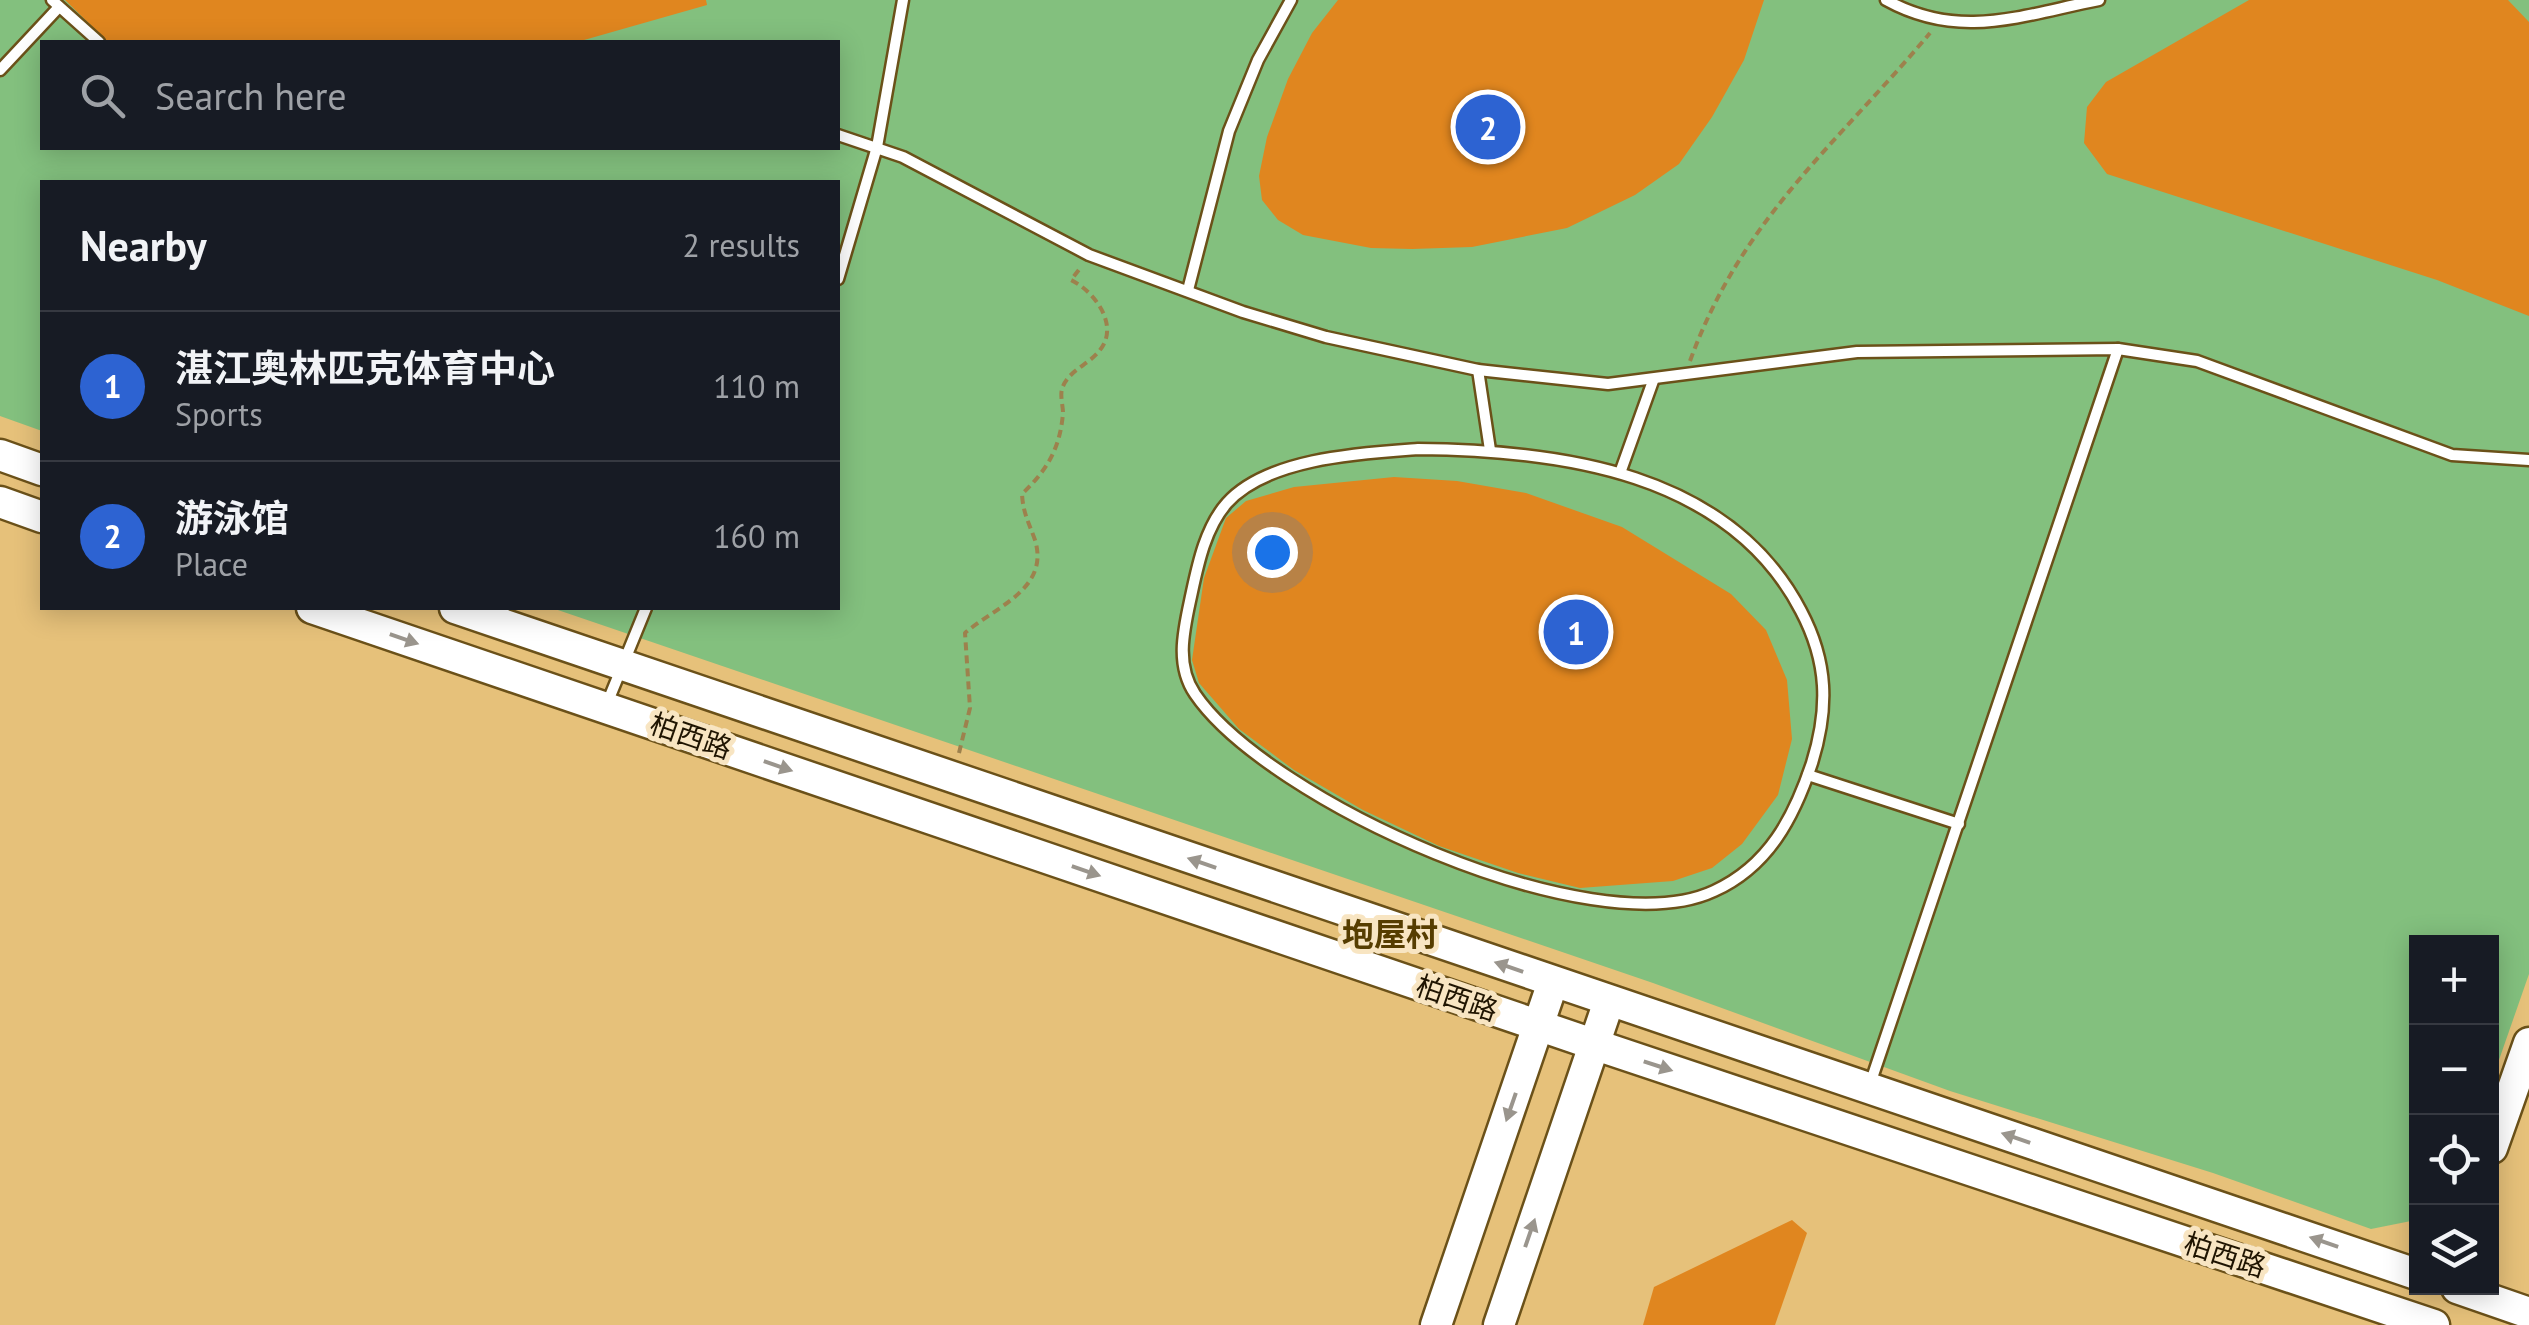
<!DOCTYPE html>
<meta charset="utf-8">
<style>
:root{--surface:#171b24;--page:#242831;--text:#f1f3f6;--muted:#9ea1a6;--line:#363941;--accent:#2d63d2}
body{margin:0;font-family:"PT Sans","Noto Sans SC",sans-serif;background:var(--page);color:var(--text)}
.controls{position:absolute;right:30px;bottom:30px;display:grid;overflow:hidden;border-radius:0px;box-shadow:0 5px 25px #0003}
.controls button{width:90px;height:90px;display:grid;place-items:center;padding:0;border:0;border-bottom:2px solid var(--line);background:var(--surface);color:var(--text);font:50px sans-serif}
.you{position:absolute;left:1272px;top:552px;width:35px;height:35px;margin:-25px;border:8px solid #fff;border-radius:50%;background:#1a73e8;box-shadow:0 0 0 15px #1a73e833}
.badge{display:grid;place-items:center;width:65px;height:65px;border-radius:50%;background:var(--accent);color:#fff;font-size:32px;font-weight:700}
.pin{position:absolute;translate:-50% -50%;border:5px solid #fff;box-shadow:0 2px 10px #0006}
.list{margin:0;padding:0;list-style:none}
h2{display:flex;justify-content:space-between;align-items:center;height:130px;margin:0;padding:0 40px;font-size:42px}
h2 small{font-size:32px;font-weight:400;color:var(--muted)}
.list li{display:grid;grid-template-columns:65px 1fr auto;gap:30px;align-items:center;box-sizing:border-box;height:150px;padding:0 40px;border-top:2px solid var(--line)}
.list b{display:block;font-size:38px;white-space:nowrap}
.list p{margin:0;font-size:32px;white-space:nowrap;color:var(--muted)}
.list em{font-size:32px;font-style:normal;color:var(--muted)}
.icon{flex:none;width:55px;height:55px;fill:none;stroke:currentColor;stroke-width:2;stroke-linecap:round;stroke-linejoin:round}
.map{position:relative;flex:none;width:2529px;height:1325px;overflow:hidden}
.search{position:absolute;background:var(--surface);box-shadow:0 5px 25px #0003;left:40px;top:40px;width:800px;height:110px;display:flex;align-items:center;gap:25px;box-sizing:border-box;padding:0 35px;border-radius:0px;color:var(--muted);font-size:38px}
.panel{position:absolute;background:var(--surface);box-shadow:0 5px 25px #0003;left:40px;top:180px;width:800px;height:430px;border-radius:0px}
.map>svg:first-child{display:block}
.green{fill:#83c07e;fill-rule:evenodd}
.building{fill:#e0861f}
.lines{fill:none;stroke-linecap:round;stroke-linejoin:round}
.lane-casing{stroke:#6b5119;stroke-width:15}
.secondary-casing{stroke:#6b5119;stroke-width:35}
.path{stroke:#9d814d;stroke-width:4;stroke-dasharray:8 5;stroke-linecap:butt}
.lane{stroke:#fff;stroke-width:10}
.secondary{stroke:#fff;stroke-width:30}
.oneway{fill:#9a958d}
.labels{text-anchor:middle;stroke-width:10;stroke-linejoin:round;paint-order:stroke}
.street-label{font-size:28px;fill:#1f1401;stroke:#f8e5c2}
.quarter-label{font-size:32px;font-weight:bold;fill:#563d00;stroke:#f8e5c2}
</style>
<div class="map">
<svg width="2529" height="1325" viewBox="0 0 2529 1325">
<rect width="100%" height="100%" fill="#e6c17a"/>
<path class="green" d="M 0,0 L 2529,0 L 2529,974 L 2492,1080 L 2492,942 L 2416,942 L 2416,1220 L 2371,1229 L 2213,1173 L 1950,1091 L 1653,983 L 552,608 L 838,608 L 838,182 L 42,182 L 42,431 L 0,416 ZM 42,42 L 838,42 L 838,148 L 42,148 Z"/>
<g class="building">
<path d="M 65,0 L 706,0 L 707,5 L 577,42 L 108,42 Z"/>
<path d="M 1338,0 L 1764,0 L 1744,60 L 1712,117 L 1679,164 L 1635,195 L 1567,228 L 1472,247 L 1412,249 L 1371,248 L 1303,235 L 1278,220 L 1262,200 L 1259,176 L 1267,137 L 1288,79 L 1312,33 Z"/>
<path d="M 2249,0 L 2508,0 L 2529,22 L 2529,316 L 2437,280 L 2107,174 L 2084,143 L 2087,107 L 2106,82 Z"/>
<path d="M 1394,477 L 1457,481 L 1526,493 L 1622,527 L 1731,594 L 1766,630 L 1787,680 L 1792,739 L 1778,795 L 1742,844 L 1712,868 L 1673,881 L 1580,888 L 1518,873 L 1439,846 L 1363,810 L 1294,770 L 1239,729 L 1199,683 L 1192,660 L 1204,578 L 1226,518 L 1246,501 L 1294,487 Z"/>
<path d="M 1792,1220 L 1807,1233 L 1775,1325 L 1643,1325 L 1654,1287 Z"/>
</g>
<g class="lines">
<defs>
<g id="lane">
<path d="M 52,0 L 99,42"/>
<path d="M 1886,0 C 1960,41 2022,15 2099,0"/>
<path d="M 0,70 L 59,7"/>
<path d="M 838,135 L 903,157 L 1089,255 L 1243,312 L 1326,337 L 1478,370 L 1608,384 L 1857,352 L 2118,349 L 2197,361 L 2452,455 L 2529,460"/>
<path d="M 838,279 L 877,147 L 903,0"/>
<path d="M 1188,290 L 1229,131 L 1258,60 L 1291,0"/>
<path d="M 1478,370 L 1490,450"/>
<path d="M 1418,449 C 1559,450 1729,472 1801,611 C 1828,662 1829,708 1812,763 C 1794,817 1769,866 1714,891 C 1592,948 1267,800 1195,694 C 1176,666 1183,633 1190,601 C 1197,569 1204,529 1227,503 C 1267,458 1362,453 1418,449 Z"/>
<path d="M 1620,473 L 1653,381"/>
<path d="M 606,706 L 646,608"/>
<path d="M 1808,775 L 1959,824"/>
<path d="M 1869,1087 L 2118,349"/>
</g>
<g id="secondary">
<path d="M 0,455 L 42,470"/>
<path d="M 0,502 L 42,517"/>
<path d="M 312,608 L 1593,1044 L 2434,1325"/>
<path d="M 455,608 L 2416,1274"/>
<path d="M 2492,1148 L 2529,1043"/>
<path d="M 2457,1288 L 2529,1313"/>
<path d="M 1436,1325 L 1553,982"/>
<path d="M 1499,1325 L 1609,1001"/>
</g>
</defs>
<use href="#lane" class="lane-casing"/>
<use href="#secondary" class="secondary-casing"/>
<g class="path">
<path d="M 1690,361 C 1742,218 1836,145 1930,33"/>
<path d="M 959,753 L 970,708 L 965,633 C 995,607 1050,589 1035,540 C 1029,523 1023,513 1022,494 C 1047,470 1060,449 1063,413 C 1063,406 1060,396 1062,389 C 1068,370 1089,365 1100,350 C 1120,325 1094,291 1071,280 L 1081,267"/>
</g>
<use href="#lane" class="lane"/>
<use href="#secondary" class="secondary"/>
</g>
<defs><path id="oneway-solid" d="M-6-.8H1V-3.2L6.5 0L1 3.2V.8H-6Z" transform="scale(2.5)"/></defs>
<g class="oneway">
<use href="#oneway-solid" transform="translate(404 639) rotate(19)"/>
<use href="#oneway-solid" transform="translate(778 766) rotate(19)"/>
<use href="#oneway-solid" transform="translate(1202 863) rotate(-161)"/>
<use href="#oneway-solid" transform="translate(1086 871) rotate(19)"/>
<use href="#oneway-solid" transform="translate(1509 967) rotate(-161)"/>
<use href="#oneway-solid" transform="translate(1658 1066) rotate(18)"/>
<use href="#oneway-solid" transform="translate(1511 1107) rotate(109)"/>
<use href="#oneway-solid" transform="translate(2016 1138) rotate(-161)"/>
<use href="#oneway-solid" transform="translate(1530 1233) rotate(-71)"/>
<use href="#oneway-solid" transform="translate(2324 1242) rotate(-161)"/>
</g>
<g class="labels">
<g class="street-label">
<text transform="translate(691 736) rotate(19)" y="10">柏西路</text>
<text transform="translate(1457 998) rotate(19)" y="10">柏西路</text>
<text transform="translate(2225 1255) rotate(18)" y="10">柏西路</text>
</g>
<g class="quarter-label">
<text x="1390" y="946">垉屋村</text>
</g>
</g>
</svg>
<div class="controls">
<button>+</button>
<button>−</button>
<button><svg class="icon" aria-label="locate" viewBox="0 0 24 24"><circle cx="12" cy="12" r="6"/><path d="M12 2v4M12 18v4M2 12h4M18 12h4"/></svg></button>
<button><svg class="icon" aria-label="layers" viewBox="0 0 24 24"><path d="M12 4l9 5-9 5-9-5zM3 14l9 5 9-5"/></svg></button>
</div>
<div class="you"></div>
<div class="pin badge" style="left:1576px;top:632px">1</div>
<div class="pin badge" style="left:1488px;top:127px">2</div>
<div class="search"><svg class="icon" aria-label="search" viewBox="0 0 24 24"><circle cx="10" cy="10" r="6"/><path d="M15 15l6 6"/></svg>Search here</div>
<section class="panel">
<h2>Nearby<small>2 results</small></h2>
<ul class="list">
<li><span class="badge">1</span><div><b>湛江奥林匹克体育中心</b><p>Sports</p></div><em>110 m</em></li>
<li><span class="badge">2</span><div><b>游泳馆</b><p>Place</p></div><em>160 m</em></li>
</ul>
</section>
</div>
